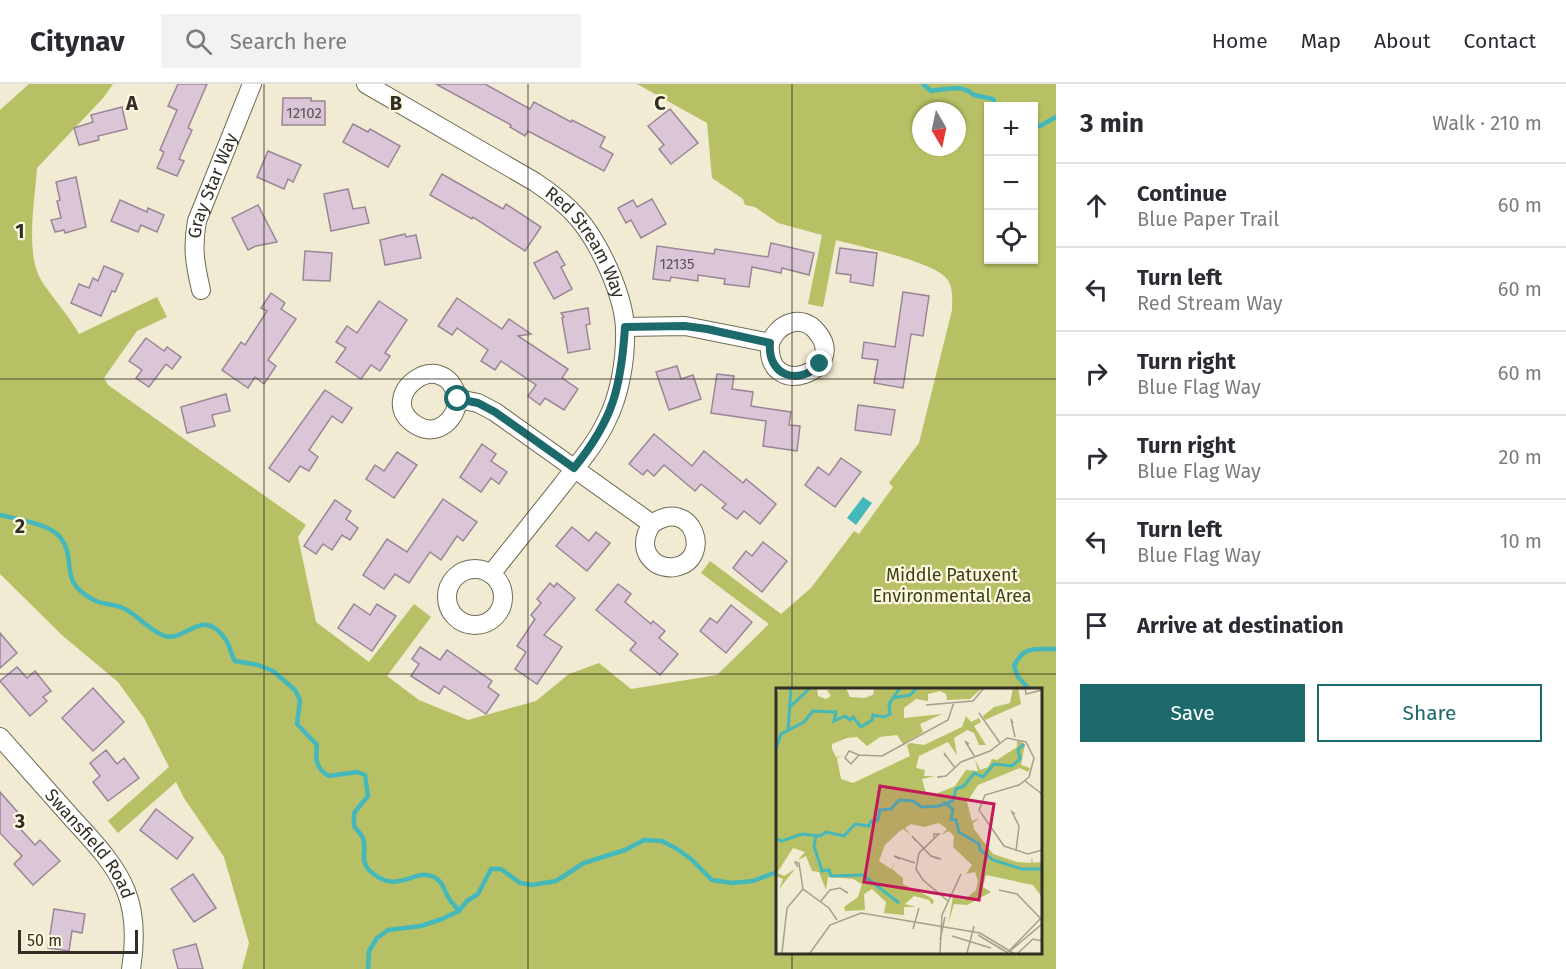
<!DOCTYPE html>
<meta charset="utf-8">
<style>
:root{--surface:#fff;--page:#f2f2f3;--text:#2b2b33;--muted:#7c7c81;--line:#e1e1e2;--accent:#1d6a6d}
body{margin:0;font-family:"Fira Sans",sans-serif;background:var(--page);color:var(--text)}
.controls{position:absolute;right:18px;top:18px;display:grid;overflow:hidden;border-radius:0px;box-shadow:0 2px 4px #0004}
.controls button{width:54px;height:54px;display:grid;place-items:center;padding:0;border:0;border-bottom:2px solid var(--line);background:var(--surface);color:var(--text);font:30px sans-serif}
.compass{position:absolute;left:912px;top:18px;width:54px;height:54px;border-radius:50%;background:var(--surface);box-shadow:0 2px 4px #0004;rotate:171deg}
.scale{position:absolute;left:18px;bottom:15px;width:120px;box-sizing:border-box;padding-left:6px;border:3px solid #312f25;border-top:0;font-size:16px;line-height:21px;white-space:nowrap;color:#312f25;-webkit-text-stroke:4px #fdf8df;paint-order:stroke}
.stop{position:absolute;width:18px;height:18px;margin:-14px;border:4px solid #1d6a6d;border-radius:50%;background:#fff}
.stop.end{background:#1d6a6d;border-color:#fff;box-shadow:0 2px 6px #0008}
.list{margin:0;padding:0;list-style:none}
h2{display:flex;justify-content:space-between;align-items:center;height:78px;margin:0;padding:0 24px;font-size:26px}
h2 small{font-size:20px;font-weight:400;color:var(--muted)}
.list li{display:grid;grid-template-columns:39px 1fr auto;gap:18px;align-items:center;box-sizing:border-box;height:84px;padding:0 24px;border-top:2px solid var(--line)}
.list b{display:block;font-size:22px;white-space:nowrap}
.list p{margin:0;font-size:20px;white-space:nowrap;color:var(--muted)}
.list em{font-size:20px;font-style:normal;color:var(--muted)}
.actions{display:flex;gap:12px;padding:18px 24px}
.actions a{flex:1;padding:14px 0;border:2px solid var(--accent);border-radius:0px;text-align:center;font-size:21px;color:var(--accent)}
.actions .main{background:var(--accent);color:#fff}
.icon{flex:none;width:33px;height:33px;fill:none;stroke:currentColor;stroke-width:2;stroke-linecap:round;stroke-linejoin:round}
.map{position:relative;flex:none;width:1056px;height:885px;overflow:hidden}
header{display:flex;align-items:center;gap:36px;box-sizing:border-box;height:84px;padding:0 30px;background:var(--surface);border-bottom:2px solid var(--line)}
header strong{font-size:28px}
nav{display:flex;gap:33px;margin-inline-start:auto;font-size:21px}
.search{width:420px;height:54px;background:var(--page);display:flex;align-items:center;gap:15px;box-sizing:border-box;padding:0 21px;border-radius:0px;color:var(--muted);font-size:22px}
main{display:flex}
aside{flex:1;background:var(--surface)}
.map>svg:first-child{display:block}
.green{fill:#b7c064;fill-rule:evenodd}
.water{fill:#45b8bc}
.lines{fill:none;stroke-linecap:round;stroke-linejoin:round}
.stream{stroke:#45b8bc;stroke-width:4.5}
.building{fill:#dbc6d8;stroke:#9a8697;stroke-width:1.5}
.minor-casing{stroke:#706b55;stroke-width:20}
.minor{stroke:#fff;stroke-width:18}
.route{stroke:#1d6a6d;stroke-width:8}
.grid{fill:none;stroke:#312f25;stroke-width:1.5;stroke-opacity:0.55}
.labels{text-anchor:middle;stroke-width:4.5;stroke-linejoin:round;paint-order:stroke}
.number-label{font-size:15px;fill:#5c5552}
.street-label{font-size:18px;fill:#312f25;stroke:#fdf8df}
.park-label{font-size:18px;fill:#3c4016;stroke:#fdf8df}
.inset-river{fill:none;stroke:#45b8bc;stroke-width:3}
.inset-road{fill:none;stroke:#a4a08d;stroke-width:1.5}
.view{fill:#c2185b;fill-opacity:0.15;stroke:#c2185b;stroke-width:3}
.inset-edge{fill:none;stroke:#312f25;stroke-width:3}
.grid-label{font-size:20px;text-anchor:middle;font-weight:bold;fill:#312f25;stroke:#fdf8df;stroke-width:4.5;stroke-linejoin:round;paint-order:stroke}
</style>
<header>
<strong>Citynav</strong>
<div class="search"><svg class="icon" aria-label="search" viewBox="0 0 24 24"><circle cx="10" cy="10" r="6"/><path d="M15 15l6 6"/></svg>Search here</div>
<nav><a>Home</a><a>Map</a><a>About</a><a>Contact</a></nav>
</header>
<main>
<div class="map">
<svg width="1056" height="885" viewBox="0 0 1056 885">
<rect width="100%" height="100%" fill="#f0ebd2"/>
<path class="green" d="M 29,0 L 113,0 L 104,13 L 37,84 C 35,115 25,169 41,196 C 53,215 68,230 79,250 L 157,213 L 167,233 L 137,247 L 104,294 L 108,301 L 306,441 L 298,453 L 316,538 L 369,578 L 414,520 L 431,533 L 387,592 L 419,616 L 468,636 L 536,617 L 569,590 L 599,579 L 631,605 L 717,591 L 769,540 L 701,489 L 710,477 L 781,530 L 811,504 L 854,447 L 859,450 L 893,403 L 889,399 L 919,359 L 952,226 C 952,215 954,203 946,194 C 932,177 861,163 836,156 L 823,223 L 808,220 L 822,151 L 778,139 L 755,123 L 745,121 L 743,115 L 712,94 L 707,39 L 637,0 L 1056,0 L 1056,885 L 242,885 L 249,859 L 224,773 L 184,714 L 176,698 L 118,749 L 108,737 L 169,683 L 144,634 L 118,598 L 63,552 L 0,490 L 0,26 ZM 988,22 L 1034,22 L 1034,176 L 988,176 ZM 921,27 L 957,27 L 957,63 L 921,63 ZM 777,606 L 1040,606 L 1040,868 L 777,868 Z"/>
<path class="water" d="M 863,413 L 872,419 L 856,441 L 847,434 Z"/>
<g class="lines">
<g class="stream">
<path d="M 923,0 L 931,7 C 947,5 962,0 974,11 L 993,15 L 997,22"/>
<path d="M 1017,22 L 1020,22"/>
<path d="M 1034,41 L 1040,42 L 1056,33"/>
<path d="M 0,431 C 17,435 49,440 60,453 C 79,477 55,497 96,517 C 105,521 115,520 123,524 C 138,531 149,547 165,552 C 187,558 202,521 226,556 C 230,562 231,571 235,577 L 258,581 L 273,587 L 295,606 L 300,616 L 297,640 L 317,661 C 315,675 316,685 329,692 L 357,688 L 365,691 L 368,712 L 354,729 L 354,742 C 357,746 361,750 363,754 C 367,764 360,776 368,785 C 397,814 413,783 434,793 C 444,798 444,808 450,816 C 453,820 456,823 459,827"/>
<path d="M 1030,606 L 1018,593 L 1014,582 C 1025,560 1035,566 1056,565"/>
<path d="M 368,885 L 369,867 L 377,854 L 388,846 L 421,842 L 442,835 L 459,827 L 467,817 L 478,810 L 491,785 L 501,785 L 520,799 L 532,801 L 556,797 L 584,779 L 625,766 L 644,756 L 662,757 L 677,765 L 691,775 L 712,796 L 732,799 L 753,797 L 777,788"/>
</g>
</g>
<g class="building">
<path d="M 178,0 L 207,0 L 188,44 L 192,46 L 179,75 L 184,77 L 177,92 L 157,84 L 164,68 L 160,66 L 177,26 L 168,22 Z"/>
<path d="M 436,0 L 485,0 L 530,25 L 534,18 L 571,38 L 572,36 L 605,53 L 600,63 L 613,70 L 604,87 L 528,47 L 525,52 L 510,43 L 511,41 Z"/>
<path d="M 283,14 L 311,14 L 311,17 L 325,17 L 325,41 L 282,41 Z"/>
<path d="M 122,23 L 127,45 L 98,52 L 99,56 L 79,61 L 74,44 L 93,38 L 91,31 Z"/>
<path d="M 670,25 L 698,59 L 671,80 L 659,65 L 664,61 L 648,42 Z"/>
<path d="M 353,40 L 368,48 L 370,45 L 400,62 L 388,83 L 343,58 Z"/>
<path d="M 268,67 L 301,81 L 293,98 L 288,95 L 284,105 L 257,93 Z"/>
<path d="M 442,90 L 503,125 L 506,120 L 541,143 L 525,167 L 473,133 L 472,135 L 430,111 Z"/>
<path d="M 76,93 L 86,143 L 65,149 L 64,146 L 55,148 L 51,136 L 61,134 L 57,117 L 60,116 L 56,98 Z"/>
<path d="M 348,105 L 353,125 L 365,123 L 369,139 L 331,147 L 324,110 Z"/>
<path d="M 652,115 L 666,140 L 641,154 L 631,136 L 626,139 L 618,124 L 633,116 L 637,123 Z"/>
<path d="M 120,116 L 147,128 L 148,124 L 164,131 L 157,148 L 141,141 L 138,148 L 111,137 Z"/>
<path d="M 258,121 L 277,158 L 256,162 L 248,166 L 232,134 Z"/>
<path d="M 405,150 L 406,153 L 416,151 L 421,174 L 385,181 L 380,156 Z"/>
<path d="M 771,159 L 814,169 L 809,191 L 782,184 L 781,189 L 752,183 L 749,203 L 724,200 L 725,195 L 698,191 L 698,197 L 671,193 L 670,197 L 653,195 L 657,162 L 714,170 L 715,165 L 768,173 Z"/>
<path d="M 840,164 L 877,169 L 873,202 L 850,198 L 851,191 L 836,189 Z"/>
<path d="M 305,167 L 332,169 L 330,197 L 303,196 Z"/>
<path d="M 557,167 L 565,181 L 561,183 L 572,205 L 554,215 L 534,179 Z"/>
<path d="M 104,182 L 123,190 L 115,208 L 112,207 L 101,232 L 71,219 L 79,200 L 89,204 L 93,194 L 98,197 Z"/>
<path d="M 903,208 L 929,212 L 923,252 L 911,250 L 903,304 L 874,299 L 878,276 L 862,274 L 864,258 L 895,263 Z"/>
<path d="M 271,209 L 285,219 L 281,225 L 296,235 L 268,276 L 276,282 L 264,300 L 255,293 L 248,304 L 222,286 L 241,258 L 245,261 L 267,227 L 261,224 Z"/>
<path d="M 457,214 L 502,245 L 509,235 L 531,250 L 518,252 L 568,285 L 562,294 L 578,305 L 564,326 L 545,314 L 540,321 L 528,312 L 536,301 L 501,277 L 495,286 L 481,277 L 488,266 L 457,244 L 452,251 L 438,242 Z"/>
<path d="M 379,217 L 407,236 L 385,269 L 390,272 L 380,287 L 371,281 L 361,295 L 336,278 L 346,264 L 336,258 L 347,242 L 357,249 Z"/>
<path d="M 588,224 L 590,240 L 586,241 L 590,265 L 568,269 L 562,234 L 564,233 L 561,229 Z"/>
<path d="M 146,254 L 164,267 L 167,263 L 181,273 L 172,285 L 166,280 L 149,303 L 136,294 L 142,286 L 129,277 Z"/>
<path d="M 677,282 L 681,295 L 693,291 L 701,315 L 669,326 L 656,288 Z"/>
<path d="M 717,290 L 734,292 L 732,305 L 753,308 L 751,322 L 791,328 L 789,341 L 800,342 L 797,367 L 763,362 L 766,337 L 711,329 Z"/>
<path d="M 325,306 L 352,324 L 342,339 L 332,332 L 309,366 L 318,373 L 309,387 L 300,382 L 289,398 L 269,384 Z"/>
<path d="M 226,310 L 230,327 L 212,331 L 215,342 L 187,349 L 181,323 Z"/>
<path d="M 858,321 L 895,326 L 891,351 L 855,346 Z"/>
<path d="M 654,350 L 692,382 L 704,367 L 743,399 L 746,395 L 776,420 L 760,440 L 744,427 L 737,435 L 722,424 L 726,420 L 701,400 L 695,407 L 664,381 L 654,392 L 647,386 L 643,391 L 629,380 Z"/>
<path d="M 482,360 L 496,370 L 491,377 L 507,388 L 499,400 L 491,394 L 481,408 L 460,393 Z"/>
<path d="M 397,368 L 417,381 L 394,414 L 366,395 L 375,381 L 384,387 Z"/>
<path d="M 841,374 L 861,388 L 835,423 L 805,401 L 818,383 L 829,391 Z"/>
<path d="M 443,415 L 477,438 L 463,457 L 457,452 L 441,476 L 430,468 L 409,499 L 395,490 L 384,505 L 363,491 L 387,455 L 407,468 Z"/>
<path d="M 335,416 L 351,427 L 346,435 L 358,444 L 350,456 L 342,451 L 332,466 L 323,460 L 316,470 L 304,462 Z"/>
<path d="M 572,443 L 589,457 L 596,448 L 610,459 L 587,487 L 556,462 Z"/>
<path d="M 763,458 L 787,477 L 762,508 L 733,484 L 746,467 L 752,472 Z"/>
<path d="M 550,499 L 554,503 L 557,499 L 575,514 L 544,551 L 562,563 L 537,600 L 515,585 L 526,568 L 517,562 L 535,535 L 531,531 L 541,519 L 537,515 Z"/>
<path d="M 618,500 L 631,510 L 625,518 L 651,540 L 653,537 L 665,547 L 659,554 L 678,570 L 660,591 L 630,566 L 636,559 L 596,526 Z"/>
<path d="M 354,520 L 370,531 L 377,520 L 396,532 L 372,567 L 338,544 Z"/>
<path d="M 731,521 L 752,538 L 726,569 L 700,547 L 710,534 L 717,539 Z"/>
<path d="M 0,549 L 17,569 L 0,584 Z"/>
<path d="M 420,563 L 440,576 L 447,566 L 492,597 L 488,603 L 499,611 L 486,630 L 444,602 L 439,610 L 411,592 L 419,580 L 412,575 Z"/>
<path d="M 17,583 L 27,594 L 35,587 L 51,607 L 43,613 L 47,617 L 30,632 L 0,597 Z"/>
<path d="M 93,604 L 124,638 L 93,667 L 62,634 Z"/>
<path d="M 106,666 L 117,680 L 124,674 L 139,694 L 108,717 L 93,698 L 100,692 L 90,679 Z"/>
<path d="M 0,708 L 22,733 L 15,739 L 35,761 L 40,756 L 60,777 L 33,801 L 14,780 L 22,772 L 0,749 Z"/>
<path d="M 156,725 L 193,754 L 177,775 L 140,746 Z"/>
<path d="M 193,790 L 216,824 L 194,838 L 171,805 Z"/>
<path d="M 54,825 L 85,830 L 82,849 L 72,847 L 69,867 L 48,864 Z"/>
<path d="M 196,860 L 203,885 L 178,885 L 173,866 Z"/>
</g>
<g class="lines">
<defs>
<g id="minor">
<path id="s1" d="M 366,0 L 535,98 C 550,108 565,119 577,133 C 599,158 624,211 625,245 C 626,275 620,311 606,338 C 595,361 578,380 562,401 C 538,431 515,460 491,490"/>
<path id="s2" d="M 201,206 C 195,180 192,164 197,137 L 252,0"/>
<path d="M 625,243 L 685,242 L 770,259 C 765,318 850,287 817,248 C 802,229 778,239 770,259"/>
<path d="M 458,315 C 443,257 372,314 416,341 C 437,354 456,336 458,315 L 478,319 L 495,328 L 652,440 C 642,454 642,470 657,480 C 663,483 669,484 675,483 C 714,476 693,411 652,440"/>
<circle cx="475" cy="513" r="28"/>
<path id="s3" d="M 0,653 C 24,680 47,706 71,733 C 91,755 115,779 126,807 C 136,832 135,860 131,885"/>
</g>
</defs>
<use href="#minor" class="minor-casing"/>
<use href="#minor" class="minor"/>
</g>
<g class="lines">
<path class="route" d="M 458,315 L 478,319 L 495,328 L 574,384 C 613,336 621,304 625,243 L 685,242 L 707,245 L 770,259 C 767,291 798,303 820,280"/>
</g>
<path class="grid" d="M 264,0 L 264,885M 528,0 L 528,885M 792,0 L 792,606M 0,295 L 1056,295M 0,590 L 1056,590M 792,868 L 792,885"/>
<g class="labels">
<g class="number-label">
<text x="304" y="34">12102</text>
<text x="677" y="185">12135</text>
</g>
<g class="street-label">
<text dy="6" stroke="none"><textPath href="#s2" startOffset="108">Gray Star Way</textPath></text>
<text dy="6" stroke="none"><textPath href="#s1" startOffset="276">Red Stream Way</textPath></text>
<text dy="6" stroke="none"><textPath href="#s3" startOffset="140">Swansfield Road</textPath></text>
</g>
<g class="park-label">
<text x="952" y="497">Middle Patuxent<tspan x="952" dy="21">Environmental Area</tspan></text>
</g>
</g>
<g transform="translate(776 604)">
<rect width="266" height="266" fill="#f0ebd2"/>
<path d="M 4,0 L 41,0 L 42,8 L 50,11 L 55,8 L 51,2 L 60,0 L 70,0 L 74,9 L 88,10 L 97,7 L 98,0 L 206,0 L 194,11 L 171,12 L 170,6 L 164,3 L 152,6 L 152,13 L 140,11 L 128,20 L 128,30 L 166,26 L 144,36 L 147,44 L 127,56 L 121,47 L 104,49 L 91,58 L 81,49 L 71,50 L 56,56 L 56,61 L 60,69 L 67,68 L 61,70 L 65,91 L 77,95 L 134,68 L 131,57 L 134,55 L 148,57 L 186,39 L 190,28 L 195,34 L 203,30 L 205,34 L 198,38 L 210,57 L 203,57 L 198,45 L 191,42 L 178,50 L 181,67 L 172,54 L 143,68 L 140,80 L 149,82 L 148,88 L 159,88 L 146,91 L 150,105 L 160,106 L 179,98 L 190,82 L 202,83 L 199,71 L 204,82 L 212,79 L 216,71 L 221,72 L 241,59 L 241,52 L 249,56 L 245,77 L 254,80 L 252,84 L 244,80 L 202,97 L 191,114 L 196,133 L 204,130 L 197,135 L 198,141 L 217,166 L 241,174 L 255,175 L 256,169 L 257,175 L 265,174 L 265,208 L 257,197 L 210,187 L 207,199 L 215,204 L 191,217 L 178,216 L 172,236 L 177,209 L 188,212 L 200,202 L 202,193 L 199,184 L 190,186 L 196,177 L 177,159 L 178,148 L 173,143 L 165,147 L 171,141 L 163,135 L 148,139 L 135,136 L 129,140 L 135,147 L 127,141 L 124,143 L 109,157 L 103,173 L 115,181 L 119,174 L 116,181 L 127,190 L 127,196 L 154,209 L 158,213 L 156,217 L 153,212 L 138,208 L 129,216 L 140,219 L 128,219 L 128,227 L 108,225 L 110,214 L 96,201 L 88,206 L 89,222 L 69,223 L 68,219 L 82,209 L 86,196 L 77,191 L 52,189 L 50,202 L 43,184 L 36,183 L 30,168 L 22,172 L 29,164 L 17,160 L 1,185 L 8,188 L 19,181 L 3,201 L 7,191 L 0,188 L 0,7 ZM 237,0 L 242,0 L 245,16 L 209,32 L 207,28 L 218,19 L 234,15 Z" fill="#b7c064"/>
<path class="inset-river" d="M 117,10 L 134,7 L 141,0M 15,18 L 34,0M 12,43 L 15,0M 0,61 L 5,46 L 28,34 L 37,23 L 60,24 L 58,33 L 69,28 L 74,32 L 77,29 L 85,39 L 96,32 L 97,27 L 108,29 L 114,26 L 113,16 L 124,0M 167,114 L 177,121 L 175,131 L 180,132 L 183,144 L 203,156 L 204,162 L 217,172 L 246,181 L 266,181M 40,148 L 38,158 L 46,183 L 53,182 L 55,188 L 87,187 L 123,215M 0,151 L 6,153 L 26,146 L 44,148 L 50,144 L 68,148 L 79,136 L 93,138 L 95,133 L 102,132 L 104,122 L 115,121 L 123,112 L 137,113 L 146,119 L 163,118 L 177,113 L 180,101 L 188,98 L 198,85 L 207,89 L 218,76 L 236,78 L 244,71 L 242,62 L 248,56"/>
<path class="inset-road" d="M 249,0 L 250,6 L 266,2M 150,17 L 197,13 L 208,0M 203,25 L 224,55M 237,35 L 235,31 L 239,49M 193,56 L 189,53 L 199,69M 83,67 L 73,63 L 69,70 L 75,76 L 83,67 L 106,68 L 172,32 L 178,14M 170,69 L 168,65 L 179,80M 166,89 L 161,89 L 170,88 L 185,74 L 214,63 L 231,50 L 250,54 L 258,70 L 253,89 L 243,97 L 209,107 L 203,122 L 228,158 L 252,166 L 266,162M 249,93 L 266,106M 239,126 L 236,124 L 243,138 L 240,163M 158,150 L 158,146 L 163,146 L 143,165 L 140,181 L 147,192 L 172,213M 140,153 L 136,148 L 155,168 L 165,171 L 159,170M 124,171 L 118,168 L 139,175M 22,179 L 19,174 L 23,175 L 27,201 L 53,220 L 61,232M 223,202 L 241,206 L 266,232M 44,214 L 54,202 L 64,200 L 72,205 L 67,202M 137,241 L 143,220M 202,247 L 232,265M 176,248 L 215,260M 164,252 L 169,229M 234,263 L 266,236M 6,265 L 11,220 L 27,201M 34,265 L 54,237 L 85,225 L 204,245 L 237,265M 164,265 L 166,227 L 185,186M 191,265 L 198,238M 231,265 L 266,229M 242,265 L 257,251 L 266,253"/>
<path class="view" d="M 104,98 L 218,116 L 203,212 L 88,194 Z"/>
<rect width="266" height="266" class="inset-edge"/>
</g>
<g class="grid-label">
<text x="132" y="26">A</text>
<text x="396" y="26">B</text>
<text x="660" y="26">C</text>
<text x="20" y="154">1</text>
<text x="20" y="449">2</text>
<text x="20" y="744">3</text>
</g>
</svg>
<div class="controls">
<button>+</button>
<button>−</button>
<button><svg class="icon" aria-label="locate" viewBox="0 0 24 24"><circle cx="12" cy="12" r="6"/><path d="M12 2v4M12 18v4M2 12h4M18 12h4"/></svg></button>
</div>
<svg class="compass" viewBox="-18 -18 36 36"><path d="M0-13l5 13h-10z" fill="#e53935"/><path d="M0 13l5-13h-10z" fill="#7c7c81"/></svg>
<div class="scale">50 m</div>
<div class="stop" style="left:458px;top:315px"></div>
<div class="stop end" style="left:820px;top:280px"></div>
</div>
<aside>
<h2>3 min<small>Walk · 210 m</small></h2>
<ul class="list">
<li><svg class="icon" aria-label="ahead" viewBox="0 0 24 24"><path d="M12 20V5M6 11l6-6 6 6"/></svg><div><b>Continue</b><p>Blue Paper Trail</p></div><em>60 m</em></li>
<li><svg class="icon" aria-label="left" viewBox="0 0 24 24"><path d="M17 20v-9H6M10 6l-5 5 5 5"/></svg><div><b>Turn left</b><p>Red Stream Way</p></div><em>60 m</em></li>
<li><svg class="icon" aria-label="right" viewBox="0 0 24 24"><path d="M7 20v-9h11M14 6l5 5-5 5"/></svg><div><b>Turn right</b><p>Blue Flag Way</p></div><em>60 m</em></li>
<li><svg class="icon" aria-label="right" viewBox="0 0 24 24"><path d="M7 20v-9h11M14 6l5 5-5 5"/></svg><div><b>Turn right</b><p>Blue Flag Way</p></div><em>20 m</em></li>
<li><svg class="icon" aria-label="left" viewBox="0 0 24 24"><path d="M17 20v-9H6M10 6l-5 5 5 5"/></svg><div><b>Turn left</b><p>Blue Flag Way</p></div><em>10 m</em></li>
<li><svg class="icon" aria-label="arrive" viewBox="0 0 24 24"><path d="M6 21V4h12l-3 4 3 4H6"/></svg><div><b>Arrive at destination</b></div></li>
</ul>
<div class="actions"><a class="main">Save</a><a>Share</a></div>
</aside>
</main>
